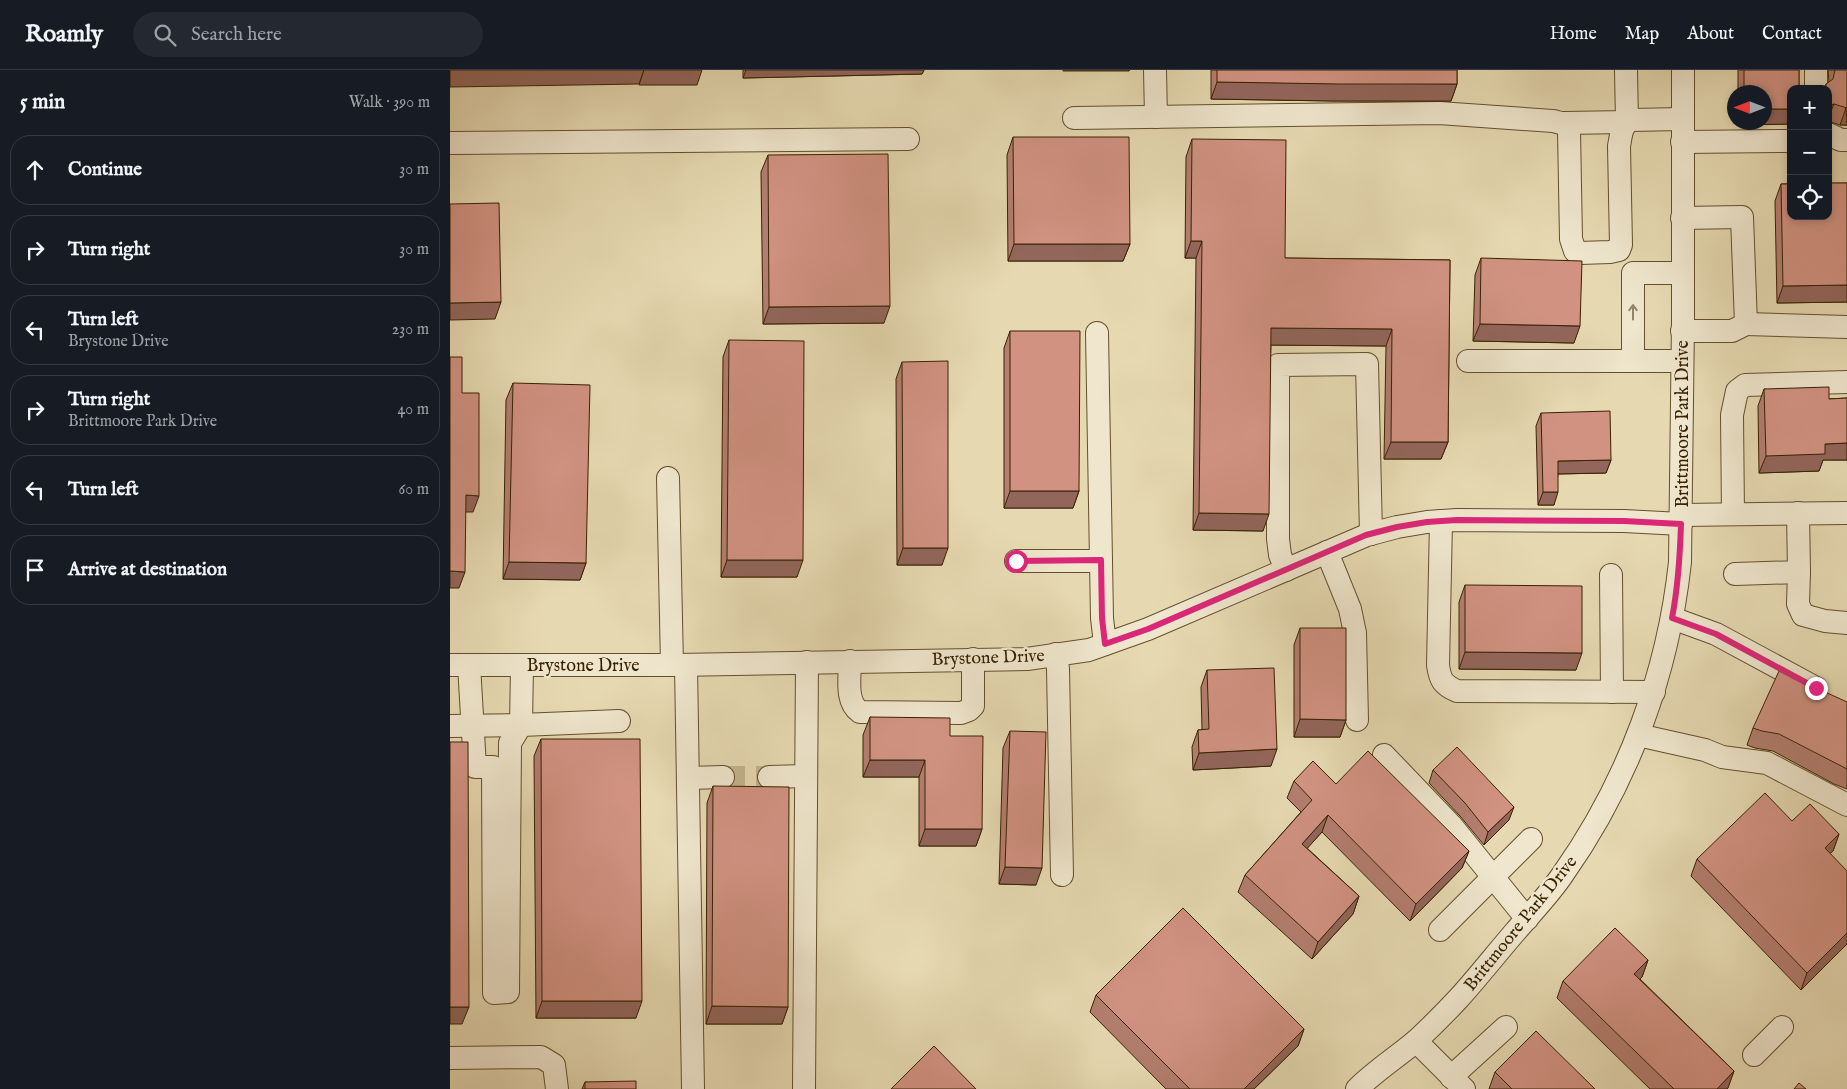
<!DOCTYPE html>
<meta charset="utf-8">
<style>
:root{--surface:#171b24;--page:#242831;--text:#f1f3f6;--muted:#9ea1a6;--line:#363941}
body{margin:0;font-family:"IM FELL English",serif;background:var(--page);color:var(--text)}
.controls{position:absolute;right:15px;top:15px;display:grid;overflow:hidden;border-radius:10px;box-shadow:0 2px 8px #0003}
.controls button{width:45px;height:45px;display:grid;place-items:center;padding:0;border:0;border-bottom:1px solid var(--line);background:var(--surface);color:var(--text);font:25px sans-serif}
.compass{position:absolute;left:1277px;top:15px;width:45px;height:45px;border-radius:50%;background:var(--surface);box-shadow:0 2px 8px #0003;rotate:270deg}
.stop{position:absolute;width:15px;height:15px;margin:-11px;border:4px solid #db2777;border-radius:50%;background:#fff}
.stop.end{background:#db2777;border-color:#fff;box-shadow:0 1px 5px #0008}
.list{margin:0;padding:0;list-style:none}
h2{display:flex;justify-content:space-between;align-items:center;height:65px;margin:0;padding:0 20px;font-size:21px}
h2 small{font-size:16px;font-weight:400;color:var(--muted)}
.list li{display:grid;grid-template-columns:32px 1fr auto;gap:15px;align-items:center;box-sizing:border-box;height:70px;margin:0 10px 10px;padding:0 10px;border:1px solid var(--line);border-radius:20px}
.list b{display:block;font-size:19px;white-space:nowrap}
.list p{margin:0;font-size:16px;white-space:nowrap;color:var(--muted)}
.list em{font-size:16px;font-style:normal;color:var(--muted)}
.icon{flex:none;width:28px;height:28px;fill:none;stroke:currentColor;stroke-width:2;stroke-linecap:round;stroke-linejoin:round}
.map{position:relative;flex:none;width:1397px;height:1019px;overflow:hidden}
header{display:flex;align-items:center;gap:30px;box-sizing:border-box;height:70px;padding:0 25px;background:var(--surface);border-bottom:1px solid var(--line)}
header strong{font-size:24px}
nav{display:flex;gap:28px;margin-inline-start:auto;font-size:18px}
.search{width:350px;height:45px;background:var(--page);display:flex;align-items:center;gap:12px;box-sizing:border-box;padding:0 18px;border-radius:28px;color:var(--muted);font-size:19px}
main{display:flex}
aside{flex:1;background:var(--surface)}
.map>svg:first-child{display:block}
.lines{fill:none;stroke-linecap:round;stroke-linejoin:round}
.minor-tunnel{stroke:#c3b48e;stroke-width:22;stroke-dasharray:22 11;stroke-linecap:butt}
.minor-casing{stroke:#64502c;stroke-width:24}
.minor{stroke:#efe6cd;stroke-width:22}
.wall{fill:#b47e70;stroke:#382200}
.shaded-wall{fill:#92665b;stroke:#382200}
.building{fill:#d19282;stroke:#382200}
.oneway{stroke:#948466}
.route{stroke:#db2777;stroke-width:6}
.labels{text-anchor:middle;stroke-width:5;stroke-linejoin:round;paint-order:stroke}
.street-label{font-size:18px;fill:#382200;stroke:#efe6cd}
</style>
<header>
<strong>Roamly</strong>
<div class="search"><svg class="icon" aria-label="search" viewBox="0 0 24 24"><circle cx="10" cy="10" r="6"/><path d="M15 15l6 6"/></svg>Search here</div>
<nav><a>Home</a><a>Map</a><a>About</a><a>Contact</a></nav>
</header>
<main>
<aside>
<h2>5 min<small>Walk · 390 m</small></h2>
<ul class="list">
<li><svg class="icon" aria-label="ahead" viewBox="0 0 24 24"><path d="M12 20V5M6 11l6-6 6 6"/></svg><div><b>Continue</b></div><em>30 m</em></li>
<li><svg class="icon" aria-label="right" viewBox="0 0 24 24"><path d="M7 20v-9h11M14 6l5 5-5 5"/></svg><div><b>Turn right</b></div><em>30 m</em></li>
<li><svg class="icon" aria-label="left" viewBox="0 0 24 24"><path d="M17 20v-9H6M10 6l-5 5 5 5"/></svg><div><b>Turn left</b><p>Brystone Drive</p></div><em>230 m</em></li>
<li><svg class="icon" aria-label="right" viewBox="0 0 24 24"><path d="M7 20v-9h11M14 6l5 5-5 5"/></svg><div><b>Turn right</b><p>Brittmoore Park Drive</p></div><em>40 m</em></li>
<li><svg class="icon" aria-label="left" viewBox="0 0 24 24"><path d="M17 20v-9H6M10 6l-5 5 5 5"/></svg><div><b>Turn left</b></div><em>60 m</em></li>
<li><svg class="icon" aria-label="arrive" viewBox="0 0 24 24"><path d="M6 21V4h12l-3 4 3 4H6"/></svg><div><b>Arrive at destination</b></div></li>
</ul>
</aside>
<div class="map">
<svg width="1397" height="1019" viewBox="0 0 1397 1019">
<rect width="100%" height="100%" fill="#e6d9b2"/>
<filter id="stains"><feTurbulence type="fractalNoise" baseFrequency=".004" numOctaves="4"/><feColorMatrix values="0 0 0 0 .2 0 0 0 0 .09 0 0 0 0 .02 0 0 0 .5 -.17"/></filter>
<radialGradient id="worn" r=".72"><stop offset=".6" stop-color="#630" stop-opacity="0"/><stop offset="1" stop-color="#630" stop-opacity=".3"/></radialGradient>
<g class="lines">
<path class="minor-tunnel" d="M 273,707 L 319,707"/>
<defs>
<g id="minor">
<path d="M 705,0 L 706,47"/>
<path d="M 1366,19 L 1366,0"/>
<path d="M 624,48 L 989,43 L 1103,51 C 1111,53 1116,53 1119,61 L 1121,169 L 1125,181 L 1130,183 L 1160,182 L 1169,180 L 1171,175 L 1169,76 C 1171,66 1171,56 1180,50 L 1232,49"/>
<path d="M 1114,53 L 1177,52 L 1176,0"/>
<path d="M 1378,64 L 1391,70 L 1397,70"/>
<path d="M 1232,72 L 1336,71"/>
<path d="M 0,73 L 458,69"/>
<path d="M 1232,148 L 1292,147 L 1296,254 L 1282,261 L 1232,261"/>
<path d="M 1296,254 L 1397,257"/>
<path d="M 647,263 L 652,548 L 655,574"/>
<path d="M 1018,291 L 1232,291"/>
<path d="M 1183,291 L 1183,203 L 1233,203"/>
<path d="M 218,408 L 222,595"/>
<path d="M 1283,444 L 1282,345 L 1287,321 L 1295,315 L 1397,312"/>
<path d="M 1231,445 L 1397,443"/>
<path d="M 991,451 L 988,595 C 990,610 993,615 1007,621 L 1204,622"/>
<path d="M 877,482 L 900,539 L 905,563 L 907,650"/>
<path d="M 566,491 L 651,491"/>
<path d="M 836,500 L 830,485 L 828,469 L 828,295 L 917,294 L 921,464"/>
<path d="M 1349,502 L 1348,534 L 1353,545 L 1375,551 L 1397,553"/>
<path d="M 1285,504 L 1349,502 L 1348,443"/>
<path d="M 1161,505 L 1162,622"/>
<path d="M 1222,548 L 1266,564 L 1366,618"/>
<path d="M 606,584 L 608,599 L 612,805"/>
<path d="M 400,591 C 400,607 395,632 410,642 L 511,643 L 519,640 L 523,636 L 523,589"/>
<path d="M 0,595 L 226,595 L 577,589 L 639,580 L 698,559 L 917,465 L 947,457 L 977,452 L 1007,450 L 1174,451 L 1231,454"/>
<path d="M 19,595 L 25,697 L 43,697 L 44,923 L 58,922 L 60,673 L 71,655 L 72,595"/>
<path d="M 236,595 L 243,1019"/>
<path d="M 0,656 L 71,655 L 169,651"/>
<path d="M 1188,665 L 1255,680 L 1272,687 L 1317,693 L 1397,735"/>
<path d="M 934,685 L 1001,755 L 1077,849"/>
<path d="M 319,707 L 356,706"/>
<path d="M 238,708 L 273,707"/>
<path d="M 990,860 L 1081,769"/>
<path d="M 966,971 L 1014,1019"/>
<path d="M 1304,985 L 1332,957"/>
<path d="M 0,988 L 91,987 L 104,995 L 107,1019"/>
<path d="M 1001,1007 L 1056,957"/>
<path d="M 354,1019 L 357,592"/>
<path d="M 907,1019 C 925,1001 947,987 966,971 C 980,958 995,943 1009,928 C 1028,907 1046,884 1065,862 C 1081,843 1099,825 1113,804 C 1178,712 1218,604 1230,492 L 1233,251 L 1233,0"/>
</g>
</defs>
<use href="#minor" class="minor-casing"/>
<use href="#minor" class="minor"/>
</g>
<g class="wall">
<path d="M 293,0 L 474,0 L 472,4 L 293,8 Z"/>
<path d="M 761,0 L 1007,0 L 1007,14 L 1001,31 L 883,31 L 761,29 Z"/>
<path d="M 1288,0 L 1349,0 L 1349,19 L 1341,19 L 1341,54 L 1289,55 L 1289,52 L 1314,52 L 1314,22 L 1288,22 Z"/>
<path d="M 1378,0 L 1397,0 L 1397,55 L 1390,55 L 1378,51 L 1378,19 L 1374,19 L 1376,14 L 1379,12 Z"/>
<path d="M 563,67 L 680,174 L 673,191 L 558,191 L 557,85 Z"/>
<path d="M 742,69 L 835,188 L 1000,190 L 998,372 L 991,389 L 934,389 L 936,276 L 821,275 L 813,461 L 743,460 L 746,188 L 735,188 L 736,87 Z"/>
<path d="M 318,85 L 434,253 L 313,254 L 311,102 Z"/>
<path d="M 1397,113 L 1397,232 L 1327,233 L 1325,131 L 1331,114 Z"/>
<path d="M 1031,188 L 1124,273 L 1023,271 L 1025,205 Z"/>
<path d="M 560,261 L 629,421 L 623,438 L 554,438 L 554,278 Z"/>
<path d="M 279,270 L 347,507 L 271,507 L 273,287 Z"/>
<path d="M 452,292 L 492,495 L 447,495 L 446,309 Z"/>
<path d="M 63,313 L 136,493 L 130,510 L 53,509 L 56,330 Z"/>
<path d="M 1314,319 L 1379,329 L 1397,328 L 1397,390 L 1373,390 L 1369,401 L 1309,403 L 1308,336 Z"/>
<path d="M 1091,343 L 1161,390 L 1156,403 L 1108,404 L 1104,435 L 1088,435 L 1086,356 Z"/>
<path d="M 1015,515 L 1126,600 L 1009,599 L 1009,532 Z"/>
<path d="M 850,558 L 896,650 L 890,667 L 844,667 L 844,575 Z"/>
<path d="M 757,600 L 821,696 L 743,700 L 742,677 L 748,660 L 752,660 L 751,617 Z"/>
<path d="M 1397,632 L 1397,719 L 1384,714 L 1323,681 L 1305,678 L 1297,675 L 1303,658 Z"/>
<path d="M 420,647 L 500,666 L 532,759 L 526,776 L 469,776 L 469,707 L 413,707 L 413,665 Z"/>
<path d="M 560,661 L 586,815 L 549,814 L 553,678 Z"/>
<path d="M 91,669 L 186,948 L 86,948 L 84,686 Z"/>
<path d="M 983,700 L 1059,750 L 1034,775 L 1010,746 L 979,713 Z"/>
<path d="M 844,711 L 886,714 L 1019,781 L 1012,798 L 960,851 L 872,762 L 857,778 L 909,826 L 903,844 L 862,889 L 788,822 L 795,805 L 851,742 L 837,728 Z"/>
<path d="M 263,716 L 338,937 L 332,954 L 256,954 L 257,733 Z"/>
<path d="M 1342,751 L 1389,764 L 1383,781 L 1380,784 L 1397,801 L 1397,874 L 1351,920 L 1241,806 L 1247,789 Z"/>
<path d="M 1198,890 L 1192,907 L 1190,909 L 1284,1001 L 1277,1019 L 1200,1019 L 1107,928 L 1113,911 Z"/>
<path d="M 646,925 L 854,959 L 848,976 L 804,1019 L 716,1019 L 640,942 Z"/>
<path d="M 1045,1002 L 1145,1019 L 1039,1019 Z"/>
<path d="M 135,1012 L 186,1019 L 132,1019 Z"/>
</g>
<g class="shaded-wall">
<path d="M 0,0 L 194,0 L 189,14 L 0,17 Z"/>
<path d="M 194,0 L 252,0 L 247,15 L 189,15 Z"/>
<path d="M 296,0 L 474,0 L 472,4 L 293,8 Z"/>
<path d="M 613,0 L 680,0 L 679,1 L 613,1 Z"/>
<path d="M 767,12 L 1007,14 L 1001,31 L 883,31 L 761,29 Z"/>
<path d="M 1384,34 L 1378,48 L 1378,36 Z"/>
<path d="M 1396,38 L 1397,55 L 1390,55 Z"/>
<path d="M 1314,39 L 1341,39 L 1341,54 L 1289,55 L 1289,52 L 1314,52 Z"/>
<path d="M 741,171 L 752,171 L 746,188 L 735,188 Z"/>
<path d="M 564,174 L 680,174 L 673,191 L 558,191 Z"/>
<path d="M 1397,215 L 1397,232 L 1327,233 L 1333,216 Z"/>
<path d="M 51,232 L 45,249 L 0,250 L 0,233 Z"/>
<path d="M 440,236 L 434,253 L 313,254 L 319,237 Z"/>
<path d="M 1030,254 L 1130,256 L 1124,273 L 1023,271 Z"/>
<path d="M 821,258 L 942,259 L 936,276 L 815,275 Z"/>
<path d="M 941,372 L 998,372 L 991,389 L 934,389 Z"/>
<path d="M 1397,373 L 1397,390 L 1373,390 L 1369,401 L 1309,403 L 1316,386 L 1375,374 Z"/>
<path d="M 1161,390 L 1156,403 L 1103,404 L 1108,391 Z"/>
<path d="M 560,421 L 629,421 L 623,438 L 554,438 Z"/>
<path d="M 1093,422 L 1108,422 L 1104,435 L 1088,435 Z"/>
<path d="M 16,425 L 29,426 L 23,442 L 10,442 Z"/>
<path d="M 749,443 L 819,444 L 813,461 L 743,460 Z"/>
<path d="M 453,478 L 498,478 L 492,495 L 447,495 Z"/>
<path d="M 277,490 L 353,490 L 347,507 L 271,507 Z"/>
<path d="M 59,492 L 136,493 L 130,510 L 53,509 Z"/>
<path d="M 0,501 L 15,502 L 9,518 L 0,518 Z"/>
<path d="M 1015,582 L 1132,583 L 1126,600 L 1009,599 Z"/>
<path d="M 850,649 L 896,650 L 890,667 L 844,667 Z"/>
<path d="M 827,679 L 821,696 L 743,700 L 749,683 Z"/>
<path d="M 420,690 L 475,690 L 469,707 L 413,707 Z"/>
<path d="M 1064,737 L 1059,750 L 1034,775 L 1038,762 Z"/>
<path d="M 878,745 L 872,762 L 846,791 L 852,774 Z"/>
<path d="M 475,759 L 532,759 L 526,776 L 469,776 Z"/>
<path d="M 1389,764 L 1383,781 L 1368,795 L 1375,778 Z"/>
<path d="M 1019,781 L 1012,798 L 960,851 L 966,834 Z"/>
<path d="M 555,797 L 592,798 L 586,815 L 549,814 Z"/>
<path d="M 909,826 L 903,844 L 862,889 L 868,872 Z"/>
<path d="M 1397,863 L 1397,874 L 1351,920 L 1357,903 Z"/>
<path d="M 1198,890 L 1192,907 L 1178,921 L 1184,904 Z"/>
<path d="M 92,931 L 192,931 L 186,948 L 86,948 Z"/>
<path d="M 262,936 L 338,937 L 332,954 L 256,954 Z"/>
<path d="M 0,937 L 19,937 L 12,954 L 0,954 Z"/>
<path d="M 854,959 L 848,976 L 804,1019 L 794,1019 Z"/>
<path d="M 1284,1001 L 1278,1018 L 1277,1019 L 1267,1019 Z"/>
</g>
<g class="building">
<path d="M 767,0 L 1007,0 L 1007,14 L 889,14 L 767,12 Z"/>
<path d="M 1294,0 L 1349,0 L 1349,19 L 1341,19 L 1341,39 L 1314,39 L 1314,22 L 1294,22 Z"/>
<path d="M 1385,0 L 1397,0 L 1397,38 L 1384,34 L 1378,36 L 1378,19 L 1376,19 L 1376,14 L 1383,9 Z"/>
<path d="M 563,67 L 679,67 L 680,174 L 564,174 Z"/>
<path d="M 742,69 L 836,70 L 835,188 L 1000,190 L 998,372 L 941,372 L 942,259 L 821,258 L 819,444 L 749,443 L 752,171 L 741,171 Z"/>
<path d="M 438,84 L 440,236 L 319,237 L 318,85 Z"/>
<path d="M 1378,113 L 1397,113 L 1397,215 L 1333,216 L 1331,114 L 1341,114 L 1341,146 L 1378,146 Z"/>
<path d="M 49,133 L 51,232 L 0,233 L 0,134 Z"/>
<path d="M 1031,188 L 1132,191 L 1130,256 L 1030,254 Z"/>
<path d="M 560,261 L 630,261 L 629,421 L 560,421 Z"/>
<path d="M 279,270 L 354,271 L 353,490 L 277,490 Z"/>
<path d="M 0,287 L 12,287 L 12,323 L 29,323 L 29,426 L 16,425 L 15,502 L 0,501 Z"/>
<path d="M 498,291 L 498,478 L 453,478 L 452,292 Z"/>
<path d="M 63,313 L 140,315 L 136,493 L 59,492 Z"/>
<path d="M 1379,317 L 1379,329 L 1397,328 L 1397,373 L 1375,374 L 1375,384 L 1316,386 L 1314,319 Z"/>
<path d="M 1160,341 L 1161,390 L 1108,391 L 1108,422 L 1093,422 L 1091,343 Z"/>
<path d="M 1015,515 L 1132,516 L 1132,583 L 1015,582 Z"/>
<path d="M 850,558 L 896,558 L 896,650 L 850,649 Z"/>
<path d="M 824,598 L 827,679 L 749,683 L 748,660 L 759,659 L 757,600 Z"/>
<path d="M 1329,601 L 1397,632 L 1397,699 L 1329,664 L 1312,661 L 1303,658 Z"/>
<path d="M 420,647 L 500,648 L 500,666 L 533,666 L 532,759 L 475,759 L 475,690 L 420,690 Z"/>
<path d="M 560,661 L 596,662 L 592,798 L 555,797 Z"/>
<path d="M 91,669 L 190,669 L 192,931 L 92,931 Z"/>
<path d="M 0,672 L 18,672 L 19,937 L 0,937 Z"/>
<path d="M 1007,677 L 1064,737 L 1038,762 L 1015,733 L 983,700 Z"/>
<path d="M 918,681 L 1019,781 L 966,834 L 878,745 L 852,774 L 909,826 L 868,872 L 795,805 L 862,730 L 844,711 L 863,691 L 886,714 Z"/>
<path d="M 263,716 L 339,717 L 338,937 L 262,936 Z"/>
<path d="M 1315,723 L 1342,751 L 1360,734 L 1389,764 L 1375,778 L 1397,801 L 1397,863 L 1357,903 L 1247,789 Z"/>
<path d="M 733,838 L 854,959 L 794,1019 L 740,1019 L 646,925 Z"/>
<path d="M 1165,858 L 1198,890 L 1184,904 L 1284,1001 L 1267,1019 L 1224,1019 L 1113,911 Z"/>
<path d="M 1086,961 L 1145,1019 L 1062,1019 L 1045,1002 Z"/>
<path d="M 484,976 L 526,1019 L 441,1019 Z"/>
<path d="M 186,1011 L 186,1019 L 135,1019 L 135,1012 Z"/>
<path d="M 1349,1013 L 1356,1019 L 1344,1019 Z"/>
</g>
<defs><path id="oneway-shaft" d="M-6 0H5M1.5-3L5.5 0L1.5 3" fill="none" stroke-width="1.6" stroke-linecap="round" stroke-linejoin="round" transform="scale(1.25)"/></defs>
<use class="oneway" href="#oneway-shaft" transform="translate(1183 242) rotate(-90)"/>
<g class="lines">
<path class="route" d="M 566,491 L 651,490 L 652,548 L 655,574 L 698,559 L 916,465 L 947,457 L 977,452 L 1007,450 L 1174,451 L 1231,454 C 1230,486 1228,517 1222,548 L 1266,564 L 1366,618"/>
</g>
<g class="labels">
<g class="street-label">
<text transform="translate(1232 354) rotate(-90)" y="6">Brittmoore Park Drive</text>
<text transform="translate(538 587) rotate(-2)" y="6">Brystone Drive</text>
<text x="133" y="601">Brystone Drive</text>
<text transform="translate(1070 853) rotate(-51)" y="6">Brittmoore Park Drive</text>
</g>
</g>
<rect width="100%" height="100%" filter="url(#stains)"/>
<rect width="100%" height="100%" fill="url(#worn)"/>
</svg>
<div class="controls">
<button>+</button>
<button>−</button>
<button><svg class="icon" aria-label="locate" viewBox="0 0 24 24"><circle cx="12" cy="12" r="6"/><path d="M12 2v4M12 18v4M2 12h4M18 12h4"/></svg></button>
</div>
<svg class="compass" viewBox="-18 -18 36 36"><path d="M0-13l5 13h-10z" fill="#e53935"/><path d="M0 13l5-13h-10z" fill="#9ea1a6"/></svg>
<div class="stop" style="left:566px;top:491px"></div>
<div class="stop end" style="left:1366px;top:618px"></div>
</div>
</main>
